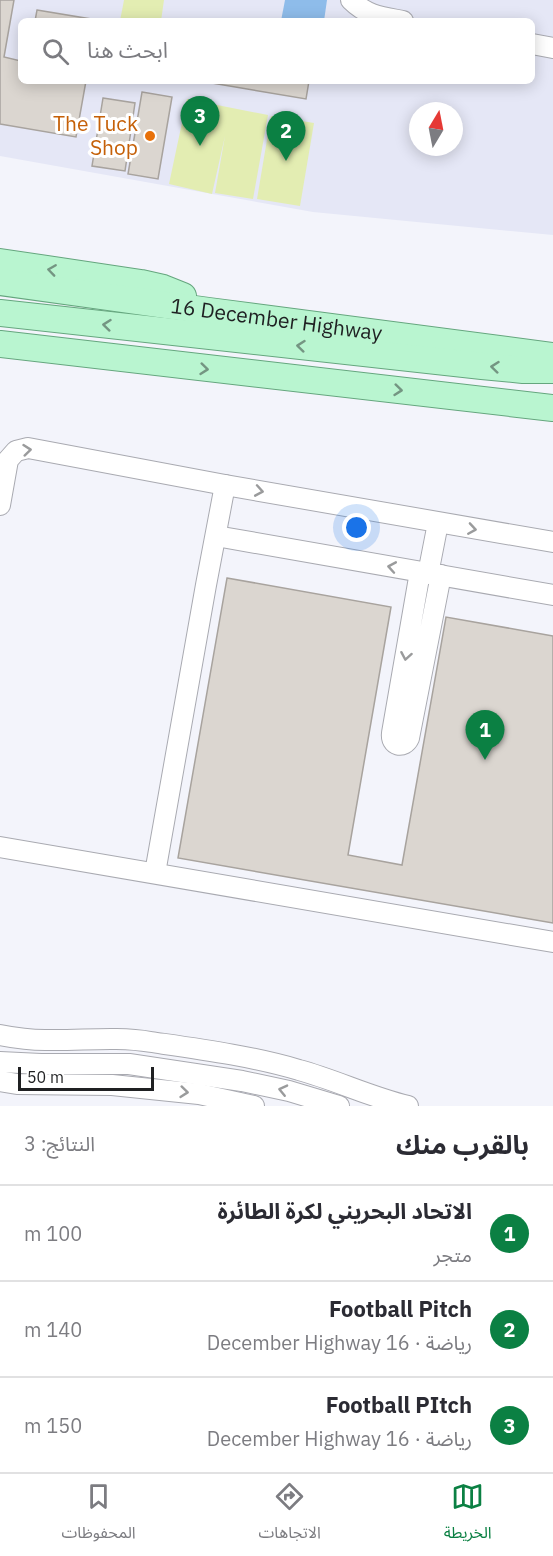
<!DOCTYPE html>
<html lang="ar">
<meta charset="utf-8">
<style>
:root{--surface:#fff;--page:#f7f7f7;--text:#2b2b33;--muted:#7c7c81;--line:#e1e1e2;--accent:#0b8043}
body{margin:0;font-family:"IBM Plex Sans","Noto Sans Arabic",sans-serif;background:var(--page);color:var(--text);direction:rtl}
.compass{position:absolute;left:409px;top:102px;width:54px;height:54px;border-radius:50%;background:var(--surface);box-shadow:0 3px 15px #0003;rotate:10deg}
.scale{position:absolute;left:18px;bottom:15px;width:136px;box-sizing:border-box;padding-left:6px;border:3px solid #1f2022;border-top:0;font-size:16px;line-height:21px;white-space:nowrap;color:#1f2022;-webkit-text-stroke:4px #fff;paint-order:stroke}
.you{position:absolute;left:357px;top:528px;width:21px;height:21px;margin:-15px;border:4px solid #fff;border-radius:50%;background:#1a73e8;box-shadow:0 0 0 9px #1a73e833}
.badge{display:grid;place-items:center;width:39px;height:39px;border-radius:50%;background:var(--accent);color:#fff;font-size:20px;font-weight:700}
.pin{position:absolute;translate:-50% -50px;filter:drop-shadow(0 2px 3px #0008)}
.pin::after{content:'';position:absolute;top:32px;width:21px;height:18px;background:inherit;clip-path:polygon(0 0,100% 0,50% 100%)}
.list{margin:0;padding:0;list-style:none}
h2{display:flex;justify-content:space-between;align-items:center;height:78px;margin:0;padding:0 24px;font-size:26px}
h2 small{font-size:20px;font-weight:400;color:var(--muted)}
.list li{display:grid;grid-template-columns:39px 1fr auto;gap:18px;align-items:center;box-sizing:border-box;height:96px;padding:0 24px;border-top:2px solid var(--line)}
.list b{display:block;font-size:22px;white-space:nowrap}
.list p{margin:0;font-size:20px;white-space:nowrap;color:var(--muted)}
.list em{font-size:20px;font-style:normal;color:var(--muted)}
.icon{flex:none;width:33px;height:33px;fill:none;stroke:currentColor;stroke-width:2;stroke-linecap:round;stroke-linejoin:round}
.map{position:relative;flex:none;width:553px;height:1106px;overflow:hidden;direction:ltr}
.search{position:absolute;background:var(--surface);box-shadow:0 3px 15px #0003;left:18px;right:18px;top:18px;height:66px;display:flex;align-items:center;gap:15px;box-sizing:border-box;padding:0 21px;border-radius:9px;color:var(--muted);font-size:22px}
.sheet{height:366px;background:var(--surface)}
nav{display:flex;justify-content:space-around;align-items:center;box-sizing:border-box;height:84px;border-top:2px solid var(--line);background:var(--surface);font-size:16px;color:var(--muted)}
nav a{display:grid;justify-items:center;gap:3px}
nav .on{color:var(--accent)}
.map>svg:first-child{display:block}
.built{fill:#e5e7f6;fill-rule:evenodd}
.green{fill:#e3edb2}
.water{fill:#8ebcea}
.building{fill:#dbd6d0;stroke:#a8a39e;stroke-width:1.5}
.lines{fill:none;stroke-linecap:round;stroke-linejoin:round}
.minor-casing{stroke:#a9aab1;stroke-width:22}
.major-casing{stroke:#65a67e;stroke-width:28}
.minor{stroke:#fff;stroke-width:20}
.major{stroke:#b9f5d0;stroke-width:26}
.oneway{stroke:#749582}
.oneway2{stroke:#9a9b9c}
.food-dot{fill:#e8710a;stroke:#fff;stroke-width:2}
.labels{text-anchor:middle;stroke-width:6;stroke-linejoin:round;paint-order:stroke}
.food-label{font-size:21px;fill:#c56008;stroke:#fff;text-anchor:end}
.street-label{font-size:21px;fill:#1f2022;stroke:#fff}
</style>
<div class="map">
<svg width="553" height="1106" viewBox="0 0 553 1106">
<rect width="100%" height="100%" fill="#f3f4fb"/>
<path class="built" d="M 0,0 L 553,0 L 553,235 L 313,212 L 0,156 ZM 21,21 L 532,21 L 532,81 L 21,81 ZM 418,111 L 454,111 L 454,147 L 418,147 Z"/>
<g class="green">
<path d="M 124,0 L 164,0 L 161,21 L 120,21 Z"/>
<path d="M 187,99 L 268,115 L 253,199 L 215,193 L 225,136 L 212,194 L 169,184 Z"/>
<path d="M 271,116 L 314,123 L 300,206 L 257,199 Z"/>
</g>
<path class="water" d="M 285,0 L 327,0 L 324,21 L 281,21 Z"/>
<g class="building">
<path d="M 0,0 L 14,0 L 4,57 L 21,61 L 21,81 L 86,81 L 76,137 L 0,124 Z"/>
<path d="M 37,10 L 97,20 L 97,21 L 35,21 Z"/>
<path d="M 200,81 L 309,81 L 306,99 Z"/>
<path d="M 142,92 L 172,97 L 158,179 L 128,174 Z"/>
<path d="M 103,98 L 135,103 L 125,171 L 92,166 Z"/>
<path d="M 227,578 L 391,607 L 348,855 L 402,865 L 446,617 L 553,636 L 553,923 L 178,858 Z"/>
</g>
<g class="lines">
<defs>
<g id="minor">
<path d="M 351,0 C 367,16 382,17 403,21"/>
<path d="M 532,44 L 553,48"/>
<path d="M 0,505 L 8,460 L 16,451 L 28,448 L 225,485 L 553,542"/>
<path d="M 216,536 L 553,595"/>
<path d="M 420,572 L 392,733 C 390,746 404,749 409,738 L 441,575"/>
<path d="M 428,574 L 438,523"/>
<path d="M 0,847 L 553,942"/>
<path d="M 155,873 L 206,585 L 225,485"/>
<path d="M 0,1035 C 15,1038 30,1040 45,1040 C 81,1041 115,1036 151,1042 C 199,1049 252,1056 299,1070 C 336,1080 370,1097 408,1106"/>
<path d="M 0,1062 L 41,1064 L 129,1064 L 242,1081 L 289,1091 L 339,1106"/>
<path d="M 0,1081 L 17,1084 L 112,1085 L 199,1094 L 254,1106"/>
</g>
<g id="major">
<path d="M 0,262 L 141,283 L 163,288 L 183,296"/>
<path id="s1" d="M 0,282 L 209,311 L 553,356"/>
<path d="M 0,313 L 482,366 L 523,370 L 553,370"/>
<path d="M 0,344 L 553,408"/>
</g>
</defs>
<use href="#minor" class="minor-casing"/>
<use href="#major" class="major-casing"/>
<use href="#minor" class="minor"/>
<use href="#major" class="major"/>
</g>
<defs><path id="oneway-chevron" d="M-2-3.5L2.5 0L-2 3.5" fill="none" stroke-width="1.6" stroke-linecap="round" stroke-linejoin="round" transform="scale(1.5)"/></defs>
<g class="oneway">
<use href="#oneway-chevron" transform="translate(52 270) rotate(-172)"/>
<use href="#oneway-chevron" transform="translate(107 325) rotate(-174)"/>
<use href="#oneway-chevron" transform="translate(301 346) rotate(-174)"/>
<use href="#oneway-chevron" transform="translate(495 367) rotate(-174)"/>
<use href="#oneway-chevron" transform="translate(204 369) rotate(6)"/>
<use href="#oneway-chevron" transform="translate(398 390) rotate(6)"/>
</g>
<g class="oneway2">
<use href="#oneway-chevron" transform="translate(27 450) rotate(-6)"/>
<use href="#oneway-chevron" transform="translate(259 491) rotate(10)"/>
<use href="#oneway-chevron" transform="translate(472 529) rotate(9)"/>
<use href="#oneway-chevron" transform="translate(392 567) rotate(-170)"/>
<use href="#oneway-chevron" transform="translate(406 656) rotate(100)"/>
<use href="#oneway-chevron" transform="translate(283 1090) rotate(-167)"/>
<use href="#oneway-chevron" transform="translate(184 1092) rotate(6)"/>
</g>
<circle class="food-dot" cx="150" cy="136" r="6"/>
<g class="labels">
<g class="food-label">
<text x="138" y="131">The Tuck<tspan x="138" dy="24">Shop</tspan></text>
</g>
<g class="street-label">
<text dy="7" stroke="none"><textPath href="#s1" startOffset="279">16 December Highway</textPath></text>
</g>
</g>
</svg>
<svg class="compass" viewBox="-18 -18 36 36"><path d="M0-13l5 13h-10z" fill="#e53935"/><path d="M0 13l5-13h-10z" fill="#7c7c81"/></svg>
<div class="scale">50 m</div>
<div class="you"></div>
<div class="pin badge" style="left:485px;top:760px">1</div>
<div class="pin badge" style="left:286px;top:161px">2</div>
<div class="pin badge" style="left:200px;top:146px">3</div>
<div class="search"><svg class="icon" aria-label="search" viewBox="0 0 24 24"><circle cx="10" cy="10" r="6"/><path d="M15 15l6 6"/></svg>ابحث هنا</div>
</div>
<section class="sheet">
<h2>بالقرب منك<small>النتائج: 3</small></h2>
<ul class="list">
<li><span class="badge">1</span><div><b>الاتحاد البحريني لكرة الطائرة</b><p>متجر</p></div><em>100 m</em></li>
<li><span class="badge">2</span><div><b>Football Pitch</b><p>رياضة · 16 December Highway</p></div><em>140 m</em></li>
<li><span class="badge">3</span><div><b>Football PItch</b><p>رياضة · 16 December Highway</p></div><em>150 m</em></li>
</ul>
</section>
<nav>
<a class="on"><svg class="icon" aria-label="map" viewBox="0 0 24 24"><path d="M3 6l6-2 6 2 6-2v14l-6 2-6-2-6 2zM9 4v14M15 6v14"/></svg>الخريطة</a>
<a><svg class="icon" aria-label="directions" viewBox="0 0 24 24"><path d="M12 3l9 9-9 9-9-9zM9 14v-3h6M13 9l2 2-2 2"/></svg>الاتجاهات</a>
<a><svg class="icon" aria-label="saved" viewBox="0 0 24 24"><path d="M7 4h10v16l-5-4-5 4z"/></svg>المحفوظات</a>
</nav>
